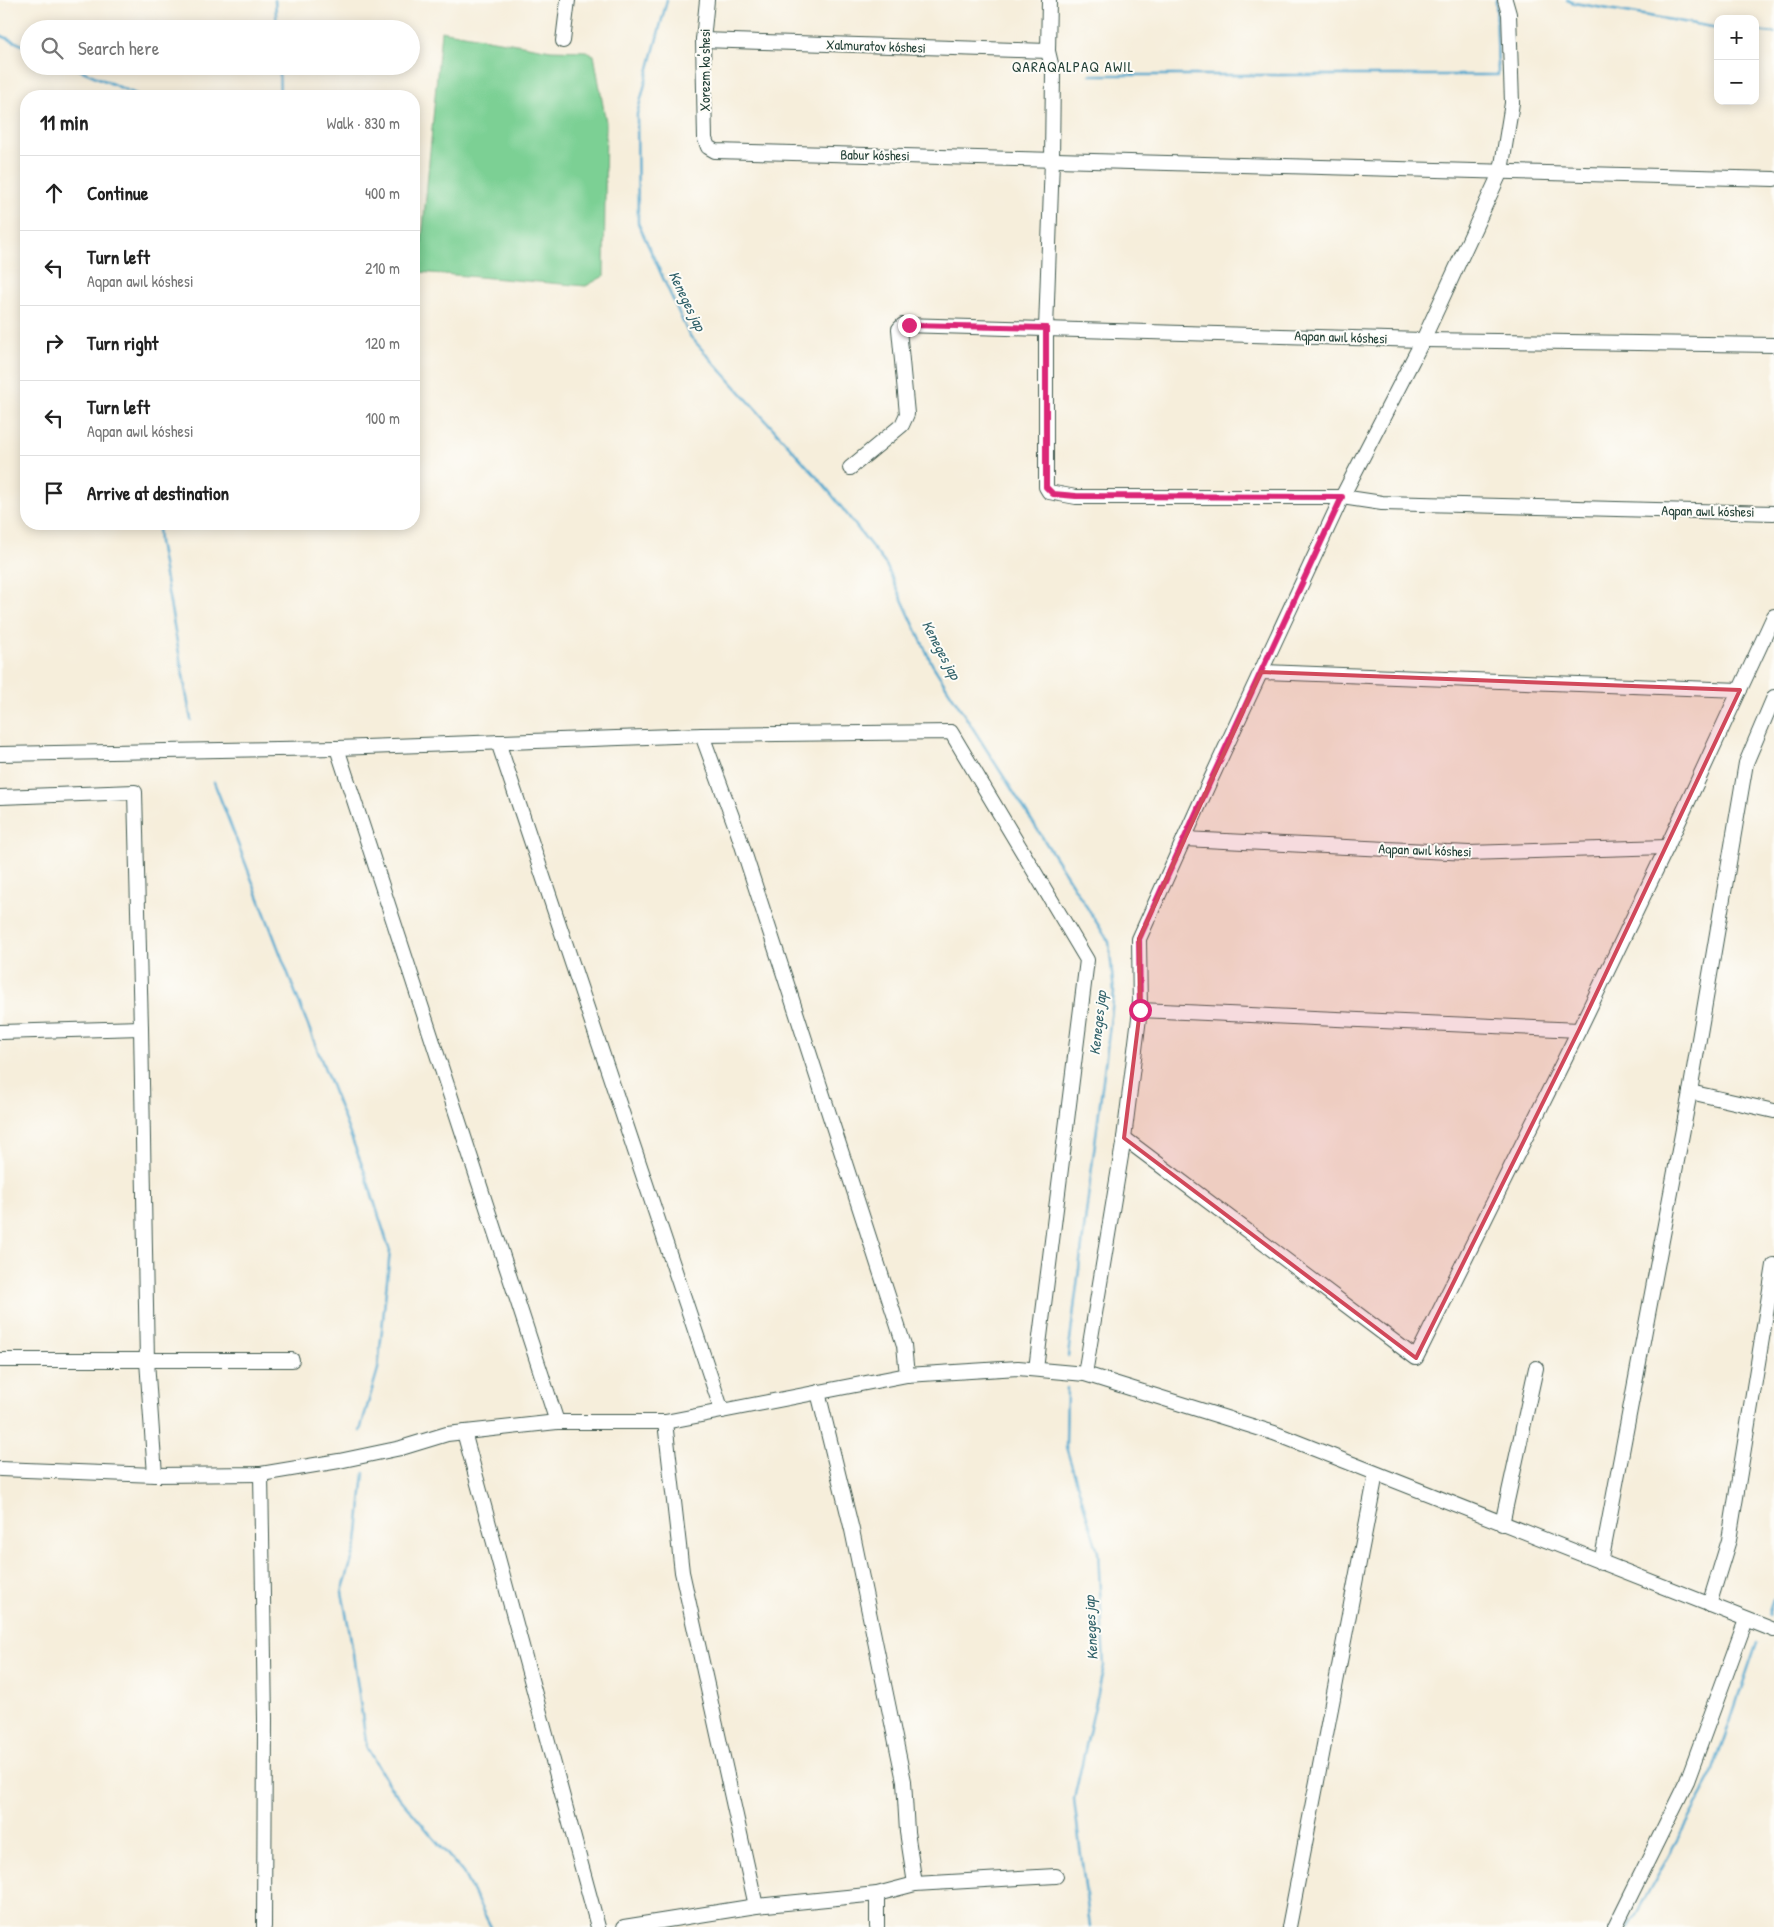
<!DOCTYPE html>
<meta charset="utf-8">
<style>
:root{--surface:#fff;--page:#f6f6f6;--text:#222;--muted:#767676;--line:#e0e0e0}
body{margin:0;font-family:"Patrick Hand",sans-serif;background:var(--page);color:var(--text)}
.controls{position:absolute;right:15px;top:15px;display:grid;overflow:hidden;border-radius:10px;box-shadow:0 2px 12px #0003}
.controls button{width:45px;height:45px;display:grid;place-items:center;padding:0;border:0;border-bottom:1px solid var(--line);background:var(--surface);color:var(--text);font:25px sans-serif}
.stop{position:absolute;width:15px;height:15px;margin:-11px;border:4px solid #db2777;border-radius:50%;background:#fff}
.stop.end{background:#db2777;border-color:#fff;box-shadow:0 1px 5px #0008}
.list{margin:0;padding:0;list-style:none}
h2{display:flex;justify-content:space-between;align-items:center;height:65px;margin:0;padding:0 20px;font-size:21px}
h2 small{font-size:16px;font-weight:400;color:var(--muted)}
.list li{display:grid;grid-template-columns:32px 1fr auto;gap:15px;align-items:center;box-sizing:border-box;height:75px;padding:0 20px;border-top:1px solid var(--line)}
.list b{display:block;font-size:19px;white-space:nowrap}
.list p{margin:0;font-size:16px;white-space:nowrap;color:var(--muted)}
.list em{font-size:16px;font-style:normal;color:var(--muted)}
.icon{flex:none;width:28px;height:28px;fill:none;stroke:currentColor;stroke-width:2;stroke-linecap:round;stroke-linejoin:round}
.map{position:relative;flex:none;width:1774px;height:1927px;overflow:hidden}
.search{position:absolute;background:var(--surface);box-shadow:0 2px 12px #0003;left:20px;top:20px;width:400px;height:55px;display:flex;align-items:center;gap:12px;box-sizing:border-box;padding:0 18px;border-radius:28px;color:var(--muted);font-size:19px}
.panel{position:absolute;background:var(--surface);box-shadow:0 2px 12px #0003;left:20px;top:90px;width:400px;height:440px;border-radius:20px}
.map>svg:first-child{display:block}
.green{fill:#7cd094;stroke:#4e8664}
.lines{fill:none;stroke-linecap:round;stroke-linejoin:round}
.stream{stroke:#52a7ce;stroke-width:2.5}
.minor-casing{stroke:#3f584d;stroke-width:16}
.minor{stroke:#fff;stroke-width:14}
.route{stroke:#db2777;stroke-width:6}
.marked{fill:#d1495b;fill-opacity:0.2;stroke:#d1495b;stroke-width:4;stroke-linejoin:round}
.labels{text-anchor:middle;stroke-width:4;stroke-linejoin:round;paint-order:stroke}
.street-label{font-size:14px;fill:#1f3d34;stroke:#fdfcf7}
.neighbourhood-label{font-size:15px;letter-spacing:1px;fill:#1f3d34;stroke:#fdfcf7}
.water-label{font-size:15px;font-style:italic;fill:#31626a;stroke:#fdfcf7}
</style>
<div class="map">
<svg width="1774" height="1927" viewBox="0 0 1774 1927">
<rect width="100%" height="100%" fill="#fdfcf7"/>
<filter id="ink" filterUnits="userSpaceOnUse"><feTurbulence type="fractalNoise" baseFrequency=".02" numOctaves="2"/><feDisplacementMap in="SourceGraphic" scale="10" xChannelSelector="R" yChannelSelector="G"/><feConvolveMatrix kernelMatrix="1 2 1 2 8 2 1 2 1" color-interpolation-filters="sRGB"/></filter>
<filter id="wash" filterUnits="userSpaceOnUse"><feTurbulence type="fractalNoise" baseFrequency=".0096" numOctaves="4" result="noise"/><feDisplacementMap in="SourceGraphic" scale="20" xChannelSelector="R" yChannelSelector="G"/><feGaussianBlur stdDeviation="1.12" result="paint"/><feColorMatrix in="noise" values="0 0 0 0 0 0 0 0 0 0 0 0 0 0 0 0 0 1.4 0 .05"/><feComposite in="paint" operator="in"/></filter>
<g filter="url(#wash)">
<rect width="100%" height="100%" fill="#f6eedb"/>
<path class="green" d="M 441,31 L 551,50 L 586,51 L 594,55 L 606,122 L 604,276 L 586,286 L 419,272 Z"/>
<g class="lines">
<g class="stream">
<path d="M 275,0 L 277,29"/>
<path d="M 667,0 L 637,114 L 638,223 L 689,335 L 825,486 L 886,565 L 932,664 L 1109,942 L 1114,993 L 1068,1356"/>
<path d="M 1567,0 L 1574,3 L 1718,28"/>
<path d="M 1755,31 L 1774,33"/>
<path d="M 0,35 L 29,48"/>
<path d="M 71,66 L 140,96"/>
<path d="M 279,66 L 280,96"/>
<path d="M 1090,75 L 1498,75 L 1496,0"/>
<path d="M 158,524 L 159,542 L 191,720"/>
<path d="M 214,782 L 365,1173 L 390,1251 L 378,1369 L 360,1431"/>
<path d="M 1067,1388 L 1066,1447 L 1098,1552 L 1104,1666 L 1074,1799 L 1090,1927"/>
<path d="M 364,1473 L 357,1543 L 342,1592 L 350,1634 L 367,1748 L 389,1785 L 463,1873 L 491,1927"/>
<path d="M 1769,1615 L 1774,1600"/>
<path d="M 1629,1927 L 1710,1780 L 1757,1642"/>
</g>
</g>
</g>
<g filter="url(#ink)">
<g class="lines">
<defs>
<g id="minor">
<path d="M 707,0 L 703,40 L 705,139 L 708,147 L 715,151 L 1774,179"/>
<path d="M 1049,0 L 1048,51 L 1053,72 L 1052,160 L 1046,329 L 1046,487 L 1049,492 L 1076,497 L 1342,497 L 1382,503 L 1774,513"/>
<path d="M 703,40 L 1048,51"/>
<path d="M 563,41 L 568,0"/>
<path d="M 850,468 L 902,425 L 907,414 L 899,329 L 903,325 L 1423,340 L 1774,345"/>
<path d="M 1261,672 L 1740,690"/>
<path d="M 702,735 L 738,833 L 904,1345 L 907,1375"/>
<path d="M 498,742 L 722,1411"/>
<path d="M 337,748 L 557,1422"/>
<path d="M 0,754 L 337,748 L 702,735 L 951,732 L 1087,960 L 1036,1369"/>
<path d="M 0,797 L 135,792 L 141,1028 L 147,1361 L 155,1475"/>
<path d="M 1184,839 L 1469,853 L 1667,847"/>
<path d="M 1140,1010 L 1579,1030"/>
<path d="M 0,1032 L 141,1028"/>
<path d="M 1690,1092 L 1774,1111"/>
<path d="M 1124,1138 L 1416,1358 L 1579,1030 L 1667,847 L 1774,616"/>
<path d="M 0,1360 L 292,1360"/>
<path d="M 1085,1374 L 1124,1138 L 1140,1010 L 1139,939 L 1210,781 L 1342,497 L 1423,340 L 1501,171 L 1512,103 L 1509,14 L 1505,0"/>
<path d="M 818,1392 L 852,1530 L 904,1781 L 907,1832 L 915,1884 L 1056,1876"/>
<path d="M 665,1422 L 682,1572 L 756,1906"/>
<path d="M 464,1432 L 598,1927"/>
<path d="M 0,1469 L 155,1475 L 261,1474 L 339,1461 L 401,1448 L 447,1434 L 557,1422 L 665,1422 L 907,1375 L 1018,1368 L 1085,1374 L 1274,1433 L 1774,1630"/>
<path d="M 261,1474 L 265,1719 L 264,1927"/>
<path d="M 1502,1524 L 1536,1368"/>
<path d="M 1601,1563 L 1690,1092 L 1746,763 L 1774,697"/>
<path d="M 1709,1605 L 1729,1540 L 1774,1265"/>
<path d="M 877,1894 L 877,1927"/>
<path d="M 624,1927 L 756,1906 L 877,1894 L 915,1884"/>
<path d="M 1289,1927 L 1376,1474"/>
<path d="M 1615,1927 L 1687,1781 L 1746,1620"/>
</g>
</defs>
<use href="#minor" class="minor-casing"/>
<use href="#minor" class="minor"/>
</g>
</g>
<g class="lines" filter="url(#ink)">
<path class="route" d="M 909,325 L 1046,328 L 1046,487 L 1053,494 L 1076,496 L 1342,497 L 1210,782 L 1139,939 L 1140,1010"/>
</g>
<path class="marked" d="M 1261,672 L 1740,690 L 1579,1030 L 1416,1358 L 1124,1138 L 1140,1010 L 1139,939 Z"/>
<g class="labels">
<g class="street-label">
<text transform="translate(876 46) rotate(2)" y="5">Xalmuratov kóshesi</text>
<text transform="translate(705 70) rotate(-90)" y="5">Xorezm ko'shesi</text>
<text transform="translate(875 155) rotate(1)" y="5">Babur kóshesi</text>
<text transform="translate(1341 337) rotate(2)" y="5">Aqpan awıl kóshesi</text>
<text transform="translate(1708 511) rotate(1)" y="5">Aqpan awıl kóshesi</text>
<text transform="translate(1425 850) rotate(2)" y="5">Aqpan awıl kóshesi</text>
</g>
<g class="neighbourhood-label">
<text x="1073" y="72">QARAQALPAQ AWIL</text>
</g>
<g class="water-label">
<text transform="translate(687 301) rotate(64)" y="5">Keneges jap</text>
<text transform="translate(941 650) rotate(62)" y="5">Keneges jap</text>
<text transform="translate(1098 1023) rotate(-84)" y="5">Keneges jap</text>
<text transform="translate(1091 1628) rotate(-93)" y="5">Keneges jap</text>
</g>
</g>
</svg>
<div class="controls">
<button>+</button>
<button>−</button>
</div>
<div class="stop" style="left:1140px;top:1010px"></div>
<div class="stop end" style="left:909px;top:325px"></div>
<div class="search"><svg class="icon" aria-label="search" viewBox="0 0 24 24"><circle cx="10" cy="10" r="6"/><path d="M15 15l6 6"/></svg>Search here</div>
<section class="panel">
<h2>11 min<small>Walk · 830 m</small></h2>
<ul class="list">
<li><svg class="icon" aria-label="ahead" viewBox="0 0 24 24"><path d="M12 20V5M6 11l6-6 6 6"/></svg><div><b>Continue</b></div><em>400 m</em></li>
<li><svg class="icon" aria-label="left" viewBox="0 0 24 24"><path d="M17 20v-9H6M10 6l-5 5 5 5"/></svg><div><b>Turn left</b><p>Aqpan awıl kóshesi</p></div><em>210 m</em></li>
<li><svg class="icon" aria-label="right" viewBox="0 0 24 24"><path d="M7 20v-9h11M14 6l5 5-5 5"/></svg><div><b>Turn right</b></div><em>120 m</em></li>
<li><svg class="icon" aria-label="left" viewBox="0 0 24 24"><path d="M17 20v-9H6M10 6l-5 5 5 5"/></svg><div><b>Turn left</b><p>Aqpan awıl kóshesi</p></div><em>100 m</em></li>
<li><svg class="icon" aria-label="arrive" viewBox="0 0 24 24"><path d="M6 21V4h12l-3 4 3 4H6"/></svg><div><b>Arrive at destination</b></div></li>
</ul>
</section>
</div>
